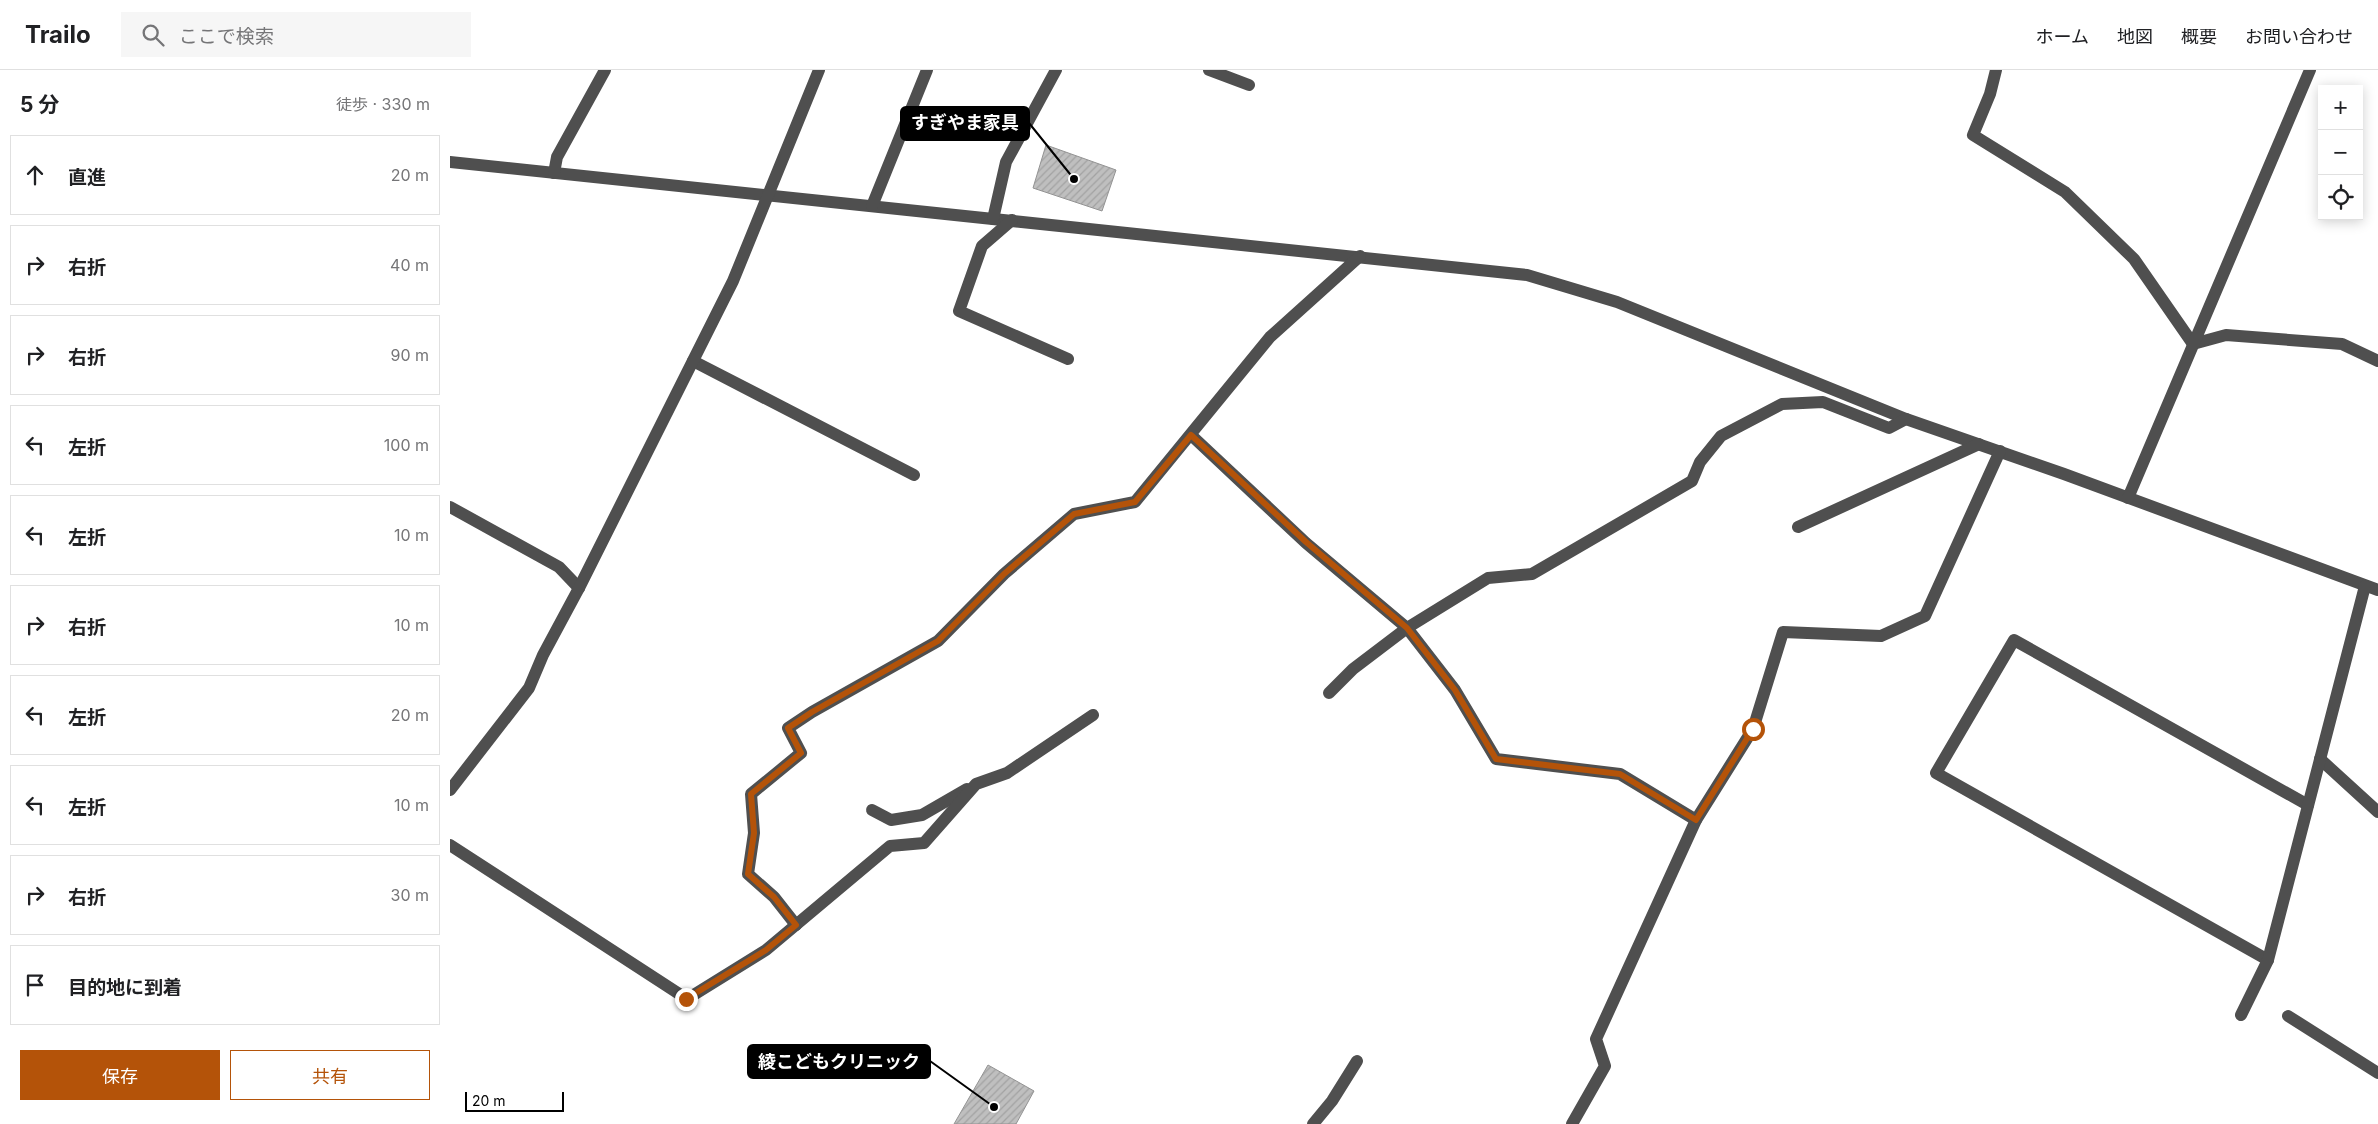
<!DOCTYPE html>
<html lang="ja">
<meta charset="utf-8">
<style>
:root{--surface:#fff;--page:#f6f6f6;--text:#202124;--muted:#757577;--line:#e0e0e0;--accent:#b45309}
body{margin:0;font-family:Inter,"Noto Sans JP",sans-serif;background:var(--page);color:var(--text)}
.controls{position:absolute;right:15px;top:15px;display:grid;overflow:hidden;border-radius:0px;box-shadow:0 2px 12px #0003}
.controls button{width:45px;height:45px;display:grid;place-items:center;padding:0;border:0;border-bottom:1px solid var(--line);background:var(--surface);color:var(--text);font:25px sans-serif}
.scale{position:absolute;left:15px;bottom:12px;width:99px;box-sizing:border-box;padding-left:5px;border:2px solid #000;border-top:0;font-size:14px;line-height:18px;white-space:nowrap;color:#000;-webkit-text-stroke:4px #fff;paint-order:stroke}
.stop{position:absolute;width:15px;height:15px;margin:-11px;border:4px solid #b45309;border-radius:50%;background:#fff}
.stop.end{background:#b45309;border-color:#fff;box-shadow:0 1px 5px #0008}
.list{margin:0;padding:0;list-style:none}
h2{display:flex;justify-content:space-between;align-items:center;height:65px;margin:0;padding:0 20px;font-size:21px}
h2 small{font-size:16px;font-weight:400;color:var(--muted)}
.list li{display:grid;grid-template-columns:32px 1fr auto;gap:15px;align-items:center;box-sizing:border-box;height:80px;margin:0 10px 10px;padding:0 10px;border:1px solid var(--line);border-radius:0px}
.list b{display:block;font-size:19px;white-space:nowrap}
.list em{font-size:16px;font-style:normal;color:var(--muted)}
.actions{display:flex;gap:10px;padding:15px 20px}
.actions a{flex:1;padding:11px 0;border:1px solid var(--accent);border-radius:0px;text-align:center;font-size:18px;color:var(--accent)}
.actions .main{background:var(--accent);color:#fff}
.icon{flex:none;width:28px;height:28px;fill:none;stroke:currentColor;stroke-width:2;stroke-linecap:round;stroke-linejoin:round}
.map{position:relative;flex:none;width:1928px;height:1054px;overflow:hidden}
header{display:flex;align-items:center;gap:30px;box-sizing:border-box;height:70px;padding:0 25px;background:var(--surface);border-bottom:1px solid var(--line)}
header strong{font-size:24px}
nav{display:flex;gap:28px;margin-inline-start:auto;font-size:18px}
.search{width:350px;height:45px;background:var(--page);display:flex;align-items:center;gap:12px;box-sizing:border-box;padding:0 18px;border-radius:0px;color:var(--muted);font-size:19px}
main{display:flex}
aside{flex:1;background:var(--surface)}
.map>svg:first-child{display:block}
.building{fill:url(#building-hatch);stroke:#939393}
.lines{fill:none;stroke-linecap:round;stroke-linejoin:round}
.minor{stroke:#4f4f4f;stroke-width:12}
.route{stroke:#b45309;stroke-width:6}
.leader{fill:none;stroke:#000;stroke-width:2}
.callout-dot{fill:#000;stroke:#fff;stroke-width:2}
.callout{fill:#000;stroke:#000;stroke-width:2}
.callout-label{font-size:18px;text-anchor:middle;font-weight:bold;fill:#fff}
</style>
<header>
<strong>Trailo</strong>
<div class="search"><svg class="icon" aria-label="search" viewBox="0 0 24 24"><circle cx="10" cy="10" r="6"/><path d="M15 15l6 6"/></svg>ここで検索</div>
<nav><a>ホーム</a><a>地図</a><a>概要</a><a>お問い合わせ</a></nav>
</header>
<main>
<aside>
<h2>5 分<small>徒歩 · 330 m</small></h2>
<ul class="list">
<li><svg class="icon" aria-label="ahead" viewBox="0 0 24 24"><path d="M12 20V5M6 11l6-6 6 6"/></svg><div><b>直進</b></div><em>20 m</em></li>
<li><svg class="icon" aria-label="right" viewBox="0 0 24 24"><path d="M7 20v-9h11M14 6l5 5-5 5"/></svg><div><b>右折</b></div><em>40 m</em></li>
<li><svg class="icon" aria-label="right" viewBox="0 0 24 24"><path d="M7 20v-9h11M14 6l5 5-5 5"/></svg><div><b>右折</b></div><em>90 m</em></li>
<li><svg class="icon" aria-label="left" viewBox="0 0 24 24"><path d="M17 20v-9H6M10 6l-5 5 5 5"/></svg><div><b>左折</b></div><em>100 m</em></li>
<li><svg class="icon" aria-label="left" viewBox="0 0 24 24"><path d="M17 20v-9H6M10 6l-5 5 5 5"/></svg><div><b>左折</b></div><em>10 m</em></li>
<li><svg class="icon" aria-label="right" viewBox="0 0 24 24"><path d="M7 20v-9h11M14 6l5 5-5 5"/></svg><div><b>右折</b></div><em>10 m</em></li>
<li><svg class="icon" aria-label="left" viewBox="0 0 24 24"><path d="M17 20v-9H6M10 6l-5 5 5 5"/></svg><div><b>左折</b></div><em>20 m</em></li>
<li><svg class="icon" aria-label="left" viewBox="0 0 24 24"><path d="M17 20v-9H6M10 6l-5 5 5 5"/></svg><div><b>左折</b></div><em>10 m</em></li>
<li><svg class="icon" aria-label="right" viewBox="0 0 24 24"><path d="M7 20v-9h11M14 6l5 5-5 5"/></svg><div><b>右折</b></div><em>30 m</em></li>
<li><svg class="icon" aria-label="arrive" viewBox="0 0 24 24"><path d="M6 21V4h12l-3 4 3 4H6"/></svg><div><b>目的地に到着</b></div></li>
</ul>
<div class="actions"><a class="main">保存</a><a>共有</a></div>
</aside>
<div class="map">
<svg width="1928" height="1054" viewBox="0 0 1928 1054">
<defs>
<pattern id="building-hatch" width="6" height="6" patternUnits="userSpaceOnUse" patternTransform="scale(1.25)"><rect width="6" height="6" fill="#bfbfbf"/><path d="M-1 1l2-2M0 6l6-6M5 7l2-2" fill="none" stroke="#a2a2a2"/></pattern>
</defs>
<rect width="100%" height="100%" fill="#fff"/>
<g class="building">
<path d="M 596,75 L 666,100 L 652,141 L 583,118 Z"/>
<path d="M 538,995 L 584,1021 L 566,1054 L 504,1054 Z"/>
</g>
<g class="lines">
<g class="minor">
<path d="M 759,0 L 799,15"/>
<path d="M 1546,0 L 1540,24 L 1523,65 L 1615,122 L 1684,189 L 1743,274 L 1776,265 L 1892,274 L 1928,291"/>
<path d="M 0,92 L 1077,205 L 1167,232 L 1456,349 L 1614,404 L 1928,520"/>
<path d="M 104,103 L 107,87 L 155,0"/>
<path d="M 422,136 L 477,0"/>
<path d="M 543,149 L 556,92 L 606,0"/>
<path d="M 562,150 L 532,176 L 509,241 L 618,289"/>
<path d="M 243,291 L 464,405"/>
<path d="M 741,365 L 856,473 L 957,558 L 1005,620 L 1046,689 L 1170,704 L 1246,750 L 1146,969 L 1155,996 L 1122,1054"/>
<path d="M 1678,428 L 1860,0"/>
<path d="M 0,437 L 109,497 L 129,518"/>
<path d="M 1348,457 L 1529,374"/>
<path d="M 879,623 L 903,599 L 957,558 L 1038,508 L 1082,504 L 1242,411 L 1250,392 L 1271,366 L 1332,334 L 1373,332 L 1439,358 L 1456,349"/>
<path d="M 1870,689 L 1928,742"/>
<path d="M 0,720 L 79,618 L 93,585 L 129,518 L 283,211 L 369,0"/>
<path d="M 422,740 L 441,750 L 472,745 L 517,719"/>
<path d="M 1246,750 L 1303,659 L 1333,562 L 1431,566 L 1475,546 L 1550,381"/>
<path d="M 0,775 L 237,929 L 316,880 L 440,776 L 474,773 L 526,714 L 557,703 L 643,645"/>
<path d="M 346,855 L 324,827 L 298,804 L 304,763 L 301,724 L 351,683 L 338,658 L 362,642 L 488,571 L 554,504 L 624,444 L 685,432 L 820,267 L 910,186"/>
<path d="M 1818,890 L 1486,703 L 1564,570 L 1858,735"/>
<path d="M 1791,945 L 1818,890 L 1915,516"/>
<path d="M 1838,946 L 1928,1003"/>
<path d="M 863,1054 L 882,1031 L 907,991"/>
</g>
</g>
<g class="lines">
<path class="route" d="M 236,929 L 316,880 L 346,855 L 324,827 L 298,804 L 304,763 L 301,724 L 351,683 L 338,658 L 362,642 L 488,571 L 554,504 L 624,444 L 685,432 L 741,365 L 856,472 L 957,558 L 1005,620 L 1046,689 L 1170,704 L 1246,750 L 1303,659"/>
</g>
<path class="leader" d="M624 109L579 53M544 1037L480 991"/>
<g class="callout-dot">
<circle cx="624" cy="109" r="5"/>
<circle cx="544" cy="1037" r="5"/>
</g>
<g class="callout">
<rect x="451" y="37" width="128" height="33" rx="5"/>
<rect x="298" y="975" width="182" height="33" rx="5"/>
</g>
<g class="callout-label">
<text x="515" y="59">すぎやま家具</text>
<text x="389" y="998">綾こどもクリニック</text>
</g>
</svg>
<div class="controls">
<button>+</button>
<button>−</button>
<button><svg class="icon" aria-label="locate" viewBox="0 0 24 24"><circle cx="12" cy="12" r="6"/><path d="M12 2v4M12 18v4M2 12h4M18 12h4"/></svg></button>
</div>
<div class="scale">20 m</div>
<div class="stop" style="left:1303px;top:659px"></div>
<div class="stop end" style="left:236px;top:929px"></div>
</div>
</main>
